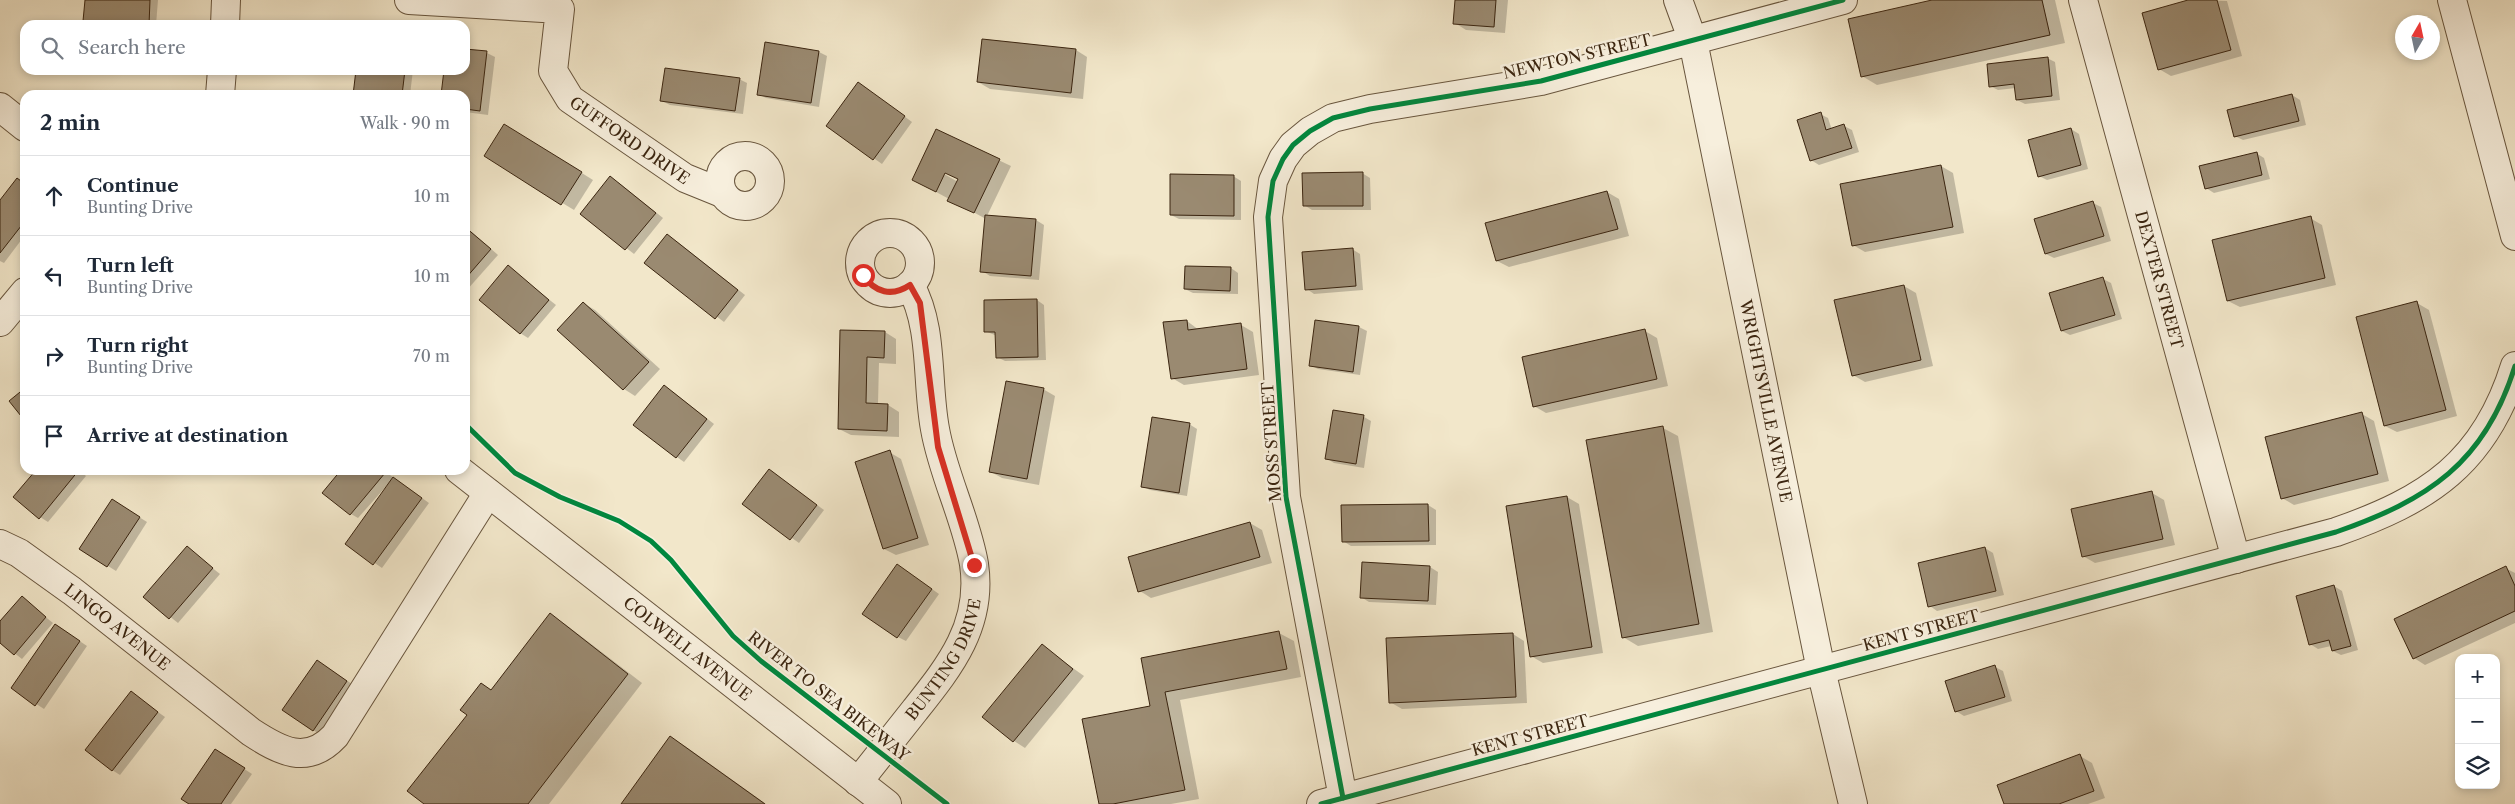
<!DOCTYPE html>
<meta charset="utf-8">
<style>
:root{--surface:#fff;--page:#f6f6f7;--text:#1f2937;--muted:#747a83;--line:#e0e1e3}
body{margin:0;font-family:"Libre Caslon Text",serif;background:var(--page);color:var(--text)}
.controls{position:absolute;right:15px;bottom:15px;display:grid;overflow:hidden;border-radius:10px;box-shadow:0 2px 8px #0003}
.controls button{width:45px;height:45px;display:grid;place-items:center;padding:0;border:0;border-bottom:1px solid var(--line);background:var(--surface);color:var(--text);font:25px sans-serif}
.compass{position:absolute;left:2395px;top:15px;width:45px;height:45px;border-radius:50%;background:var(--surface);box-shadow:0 2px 8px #0003;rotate:9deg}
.stop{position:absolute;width:15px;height:15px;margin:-11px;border:4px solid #d93025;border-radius:50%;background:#fff}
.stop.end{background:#d93025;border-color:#fff;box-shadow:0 1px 5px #0008}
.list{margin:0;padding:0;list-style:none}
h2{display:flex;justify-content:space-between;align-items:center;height:65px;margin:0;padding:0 20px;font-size:21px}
h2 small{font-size:16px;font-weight:400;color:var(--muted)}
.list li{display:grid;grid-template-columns:32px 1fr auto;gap:15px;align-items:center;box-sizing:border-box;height:80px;padding:0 20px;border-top:1px solid var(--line)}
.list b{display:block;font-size:19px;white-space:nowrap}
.list p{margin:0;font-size:16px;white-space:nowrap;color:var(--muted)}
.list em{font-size:16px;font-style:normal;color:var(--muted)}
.icon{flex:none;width:28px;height:28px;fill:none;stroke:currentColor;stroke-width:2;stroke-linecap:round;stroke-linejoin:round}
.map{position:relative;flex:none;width:2515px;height:804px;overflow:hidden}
.search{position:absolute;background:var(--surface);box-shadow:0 2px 8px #0003;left:20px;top:20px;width:450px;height:55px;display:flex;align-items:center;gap:12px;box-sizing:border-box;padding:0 18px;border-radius:15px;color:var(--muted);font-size:19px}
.panel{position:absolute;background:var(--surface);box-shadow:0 2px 8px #0003;left:20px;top:90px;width:450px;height:385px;border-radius:15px}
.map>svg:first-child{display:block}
.shadow{fill:#0003;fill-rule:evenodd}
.building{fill:#9a8a71;stroke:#3b2510}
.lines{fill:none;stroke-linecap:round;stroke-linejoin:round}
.minor-casing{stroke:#69563e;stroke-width:30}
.minor{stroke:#f7efdd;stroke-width:28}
.cycleway-casing{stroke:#f7efdd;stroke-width:8}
.cycleway{stroke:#00873e;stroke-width:5}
.route{stroke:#d93025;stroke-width:6}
.labels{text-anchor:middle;stroke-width:5;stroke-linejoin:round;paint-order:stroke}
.street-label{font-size:16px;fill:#3b2510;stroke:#f7efdd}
</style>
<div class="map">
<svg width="2515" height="804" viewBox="0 0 2515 804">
<rect width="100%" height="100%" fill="#f2e7ca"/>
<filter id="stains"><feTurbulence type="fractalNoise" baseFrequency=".004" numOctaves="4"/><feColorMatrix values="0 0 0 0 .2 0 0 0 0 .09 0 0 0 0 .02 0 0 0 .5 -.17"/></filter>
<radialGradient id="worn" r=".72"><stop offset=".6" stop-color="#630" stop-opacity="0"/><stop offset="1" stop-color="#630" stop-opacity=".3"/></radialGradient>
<g class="shadow">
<path d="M 86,0 L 158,0 L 156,25 L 92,25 L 84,21 Z"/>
<path d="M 1457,0 L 1508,0 L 1505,33 L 1466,30 L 1455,23 Z"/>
<path d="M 1938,0 L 2055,0 L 2065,43 L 1877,85 L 1862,76 Z"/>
<path d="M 2193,0 L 2227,1 L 2242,56 L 2171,76 L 2159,69 Z"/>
<path d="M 766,43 L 819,52 L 827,56 L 819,107 L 766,98 L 758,94 Z"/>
<path d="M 465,50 L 487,53 L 495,57 L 488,115 L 465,112 L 465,95 L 442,95 L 445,70 L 465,70 Z"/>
<path d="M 1076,50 L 1087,57 L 1083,99 L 990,89 L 978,82 Z"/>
<path d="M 2047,58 L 2055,62 L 2060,100 L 2025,104 L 2017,100 L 2016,88 L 1998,90 L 1990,86 Z"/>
<path d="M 357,70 L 413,70 L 410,95 L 354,95 Z"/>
<path d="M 739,79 L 747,83 L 743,114 L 670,105 L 662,101 Z"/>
<path d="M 866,88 L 912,122 L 882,164 L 828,126 Z"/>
<path d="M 2292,95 L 2300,100 L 2306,125 L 2243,140 L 2235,136 Z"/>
<path d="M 1820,114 L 1828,118 L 1832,130 L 1844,126 L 1852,130 L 1859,152 L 1819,165 L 1811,160 Z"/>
<path d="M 2071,129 L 2079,134 L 2088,169 L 2047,180 L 2039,176 Z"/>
<path d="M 937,131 L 1011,166 L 987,216 L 1036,220 L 1044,225 L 1039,280 L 990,276 L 982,271 L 986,219 L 914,180 ZM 940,169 L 958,179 L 958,182 L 939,171 Z"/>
<path d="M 516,132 L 593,180 L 574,210 L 485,156 Z"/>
<path d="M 2256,153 L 2264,158 L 2270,179 L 2214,193 L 2206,188 Z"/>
<path d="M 1941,166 L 1953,173 L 1964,233 L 1865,252 L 1853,245 Z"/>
<path d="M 1362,173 L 1370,178 L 1371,210 L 1312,210 L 1304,205 Z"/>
<path d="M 1233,176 L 1241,181 L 1241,220 L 1179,219 L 1171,215 Z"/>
<path d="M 17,180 L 25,184 L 25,235 L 4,263 L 0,261 L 0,202 Z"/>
<path d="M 618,182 L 663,218 L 634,254 L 582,213 Z"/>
<path d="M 1607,192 L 1619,199 L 1629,236 L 1509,267 L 1497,261 Z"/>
<path d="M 2093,203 L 2101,207 L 2111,241 L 2054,258 L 2046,254 Z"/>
<path d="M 2310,218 L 2322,225 L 2336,285 L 2240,307 L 2228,301 Z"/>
<path d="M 465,226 L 498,255 L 466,291 L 465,291 Z"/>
<path d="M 675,240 L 745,295 L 724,322 L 646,263 Z"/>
<path d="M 1352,249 L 1360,254 L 1363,290 L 1314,294 L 1307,289 Z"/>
<path d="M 508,267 L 556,305 L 528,338 L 520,333 Z"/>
<path d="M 1231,268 L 1238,273 L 1238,294 L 1193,293 L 1185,289 Z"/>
<path d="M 2103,279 L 2111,283 L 2122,319 L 2070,335 L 2062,331 Z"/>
<path d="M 1904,286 L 1916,293 L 1933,366 L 1865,382 L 1853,375 Z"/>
<path d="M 1037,300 L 1044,305 L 1046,360 L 1005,361 L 997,357 L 997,336 L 985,331 Z"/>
<path d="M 583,303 L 595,310 L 660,369 L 635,396 L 624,389 L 558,330 Z"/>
<path d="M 2417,303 L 2429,310 L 2457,416 L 2397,432 L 2385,426 Z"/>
<path d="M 1187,321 L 1199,330 L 1241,325 L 1253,332 L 1259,375 L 1184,385 L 1172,378 Z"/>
<path d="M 1359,327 L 1367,331 L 1360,375 L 1318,369 L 1310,365 Z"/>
<path d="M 841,331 L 885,332 L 896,339 L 896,364 L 879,363 L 878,404 L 888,405 L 899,412 L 899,437 L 851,435 L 839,429 Z"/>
<path d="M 1645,331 L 1657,338 L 1668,386 L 1546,413 L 1534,406 Z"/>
<path d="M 1043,389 L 1055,396 L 1039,485 L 1002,478 L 991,472 Z"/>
<path d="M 672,391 L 714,424 L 684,462 L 677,457 Z"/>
<path d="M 2362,414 L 2374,421 L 2389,481 L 2294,505 L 2282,498 Z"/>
<path d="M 1364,417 L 1371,421 L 1364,468 L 1334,463 L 1326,458 Z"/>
<path d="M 1189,424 L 1197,429 L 1187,496 L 1150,490 L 1142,486 Z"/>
<path d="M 1663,428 L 1678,436 L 1713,632 L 1638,646 L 1623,637 Z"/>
<path d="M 889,452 L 901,459 L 929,545 L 896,555 L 884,549 L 857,463 Z"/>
<path d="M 37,470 L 79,470 L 86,476 L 48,522 L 40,517 Z"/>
<path d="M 342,470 L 383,470 L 429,503 L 382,568 L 347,544 L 390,484 L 389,483 L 358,518 L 351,514 Z"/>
<path d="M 769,470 L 824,510 L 799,543 L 744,504 Z"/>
<path d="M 2152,493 L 2164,500 L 2175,545 L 2095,563 L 2083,556 Z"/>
<path d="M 1567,497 L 1579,504 L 1603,653 L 1543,663 L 1531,656 Z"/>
<path d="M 120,505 L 147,522 L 116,571 L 81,549 Z"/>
<path d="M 1428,505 L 1436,510 L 1436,545 L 1351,546 L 1343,541 Z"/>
<path d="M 1250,523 L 1262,530 L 1272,563 L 1151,598 L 1140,591 Z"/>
<path d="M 187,548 L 220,574 L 178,623 L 145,597 Z"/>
<path d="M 1985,548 L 1993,553 L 2004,595 L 1937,611 L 1930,606 Z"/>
<path d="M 1363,564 L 1430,567 L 1438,572 L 1436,605 L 1369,602 L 1361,597 Z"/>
<path d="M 2505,568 L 2515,573 L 2515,623 L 2425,665 L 2414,658 Z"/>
<path d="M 905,570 L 939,594 L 906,641 L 898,637 Z"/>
<path d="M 2334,586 L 2342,591 L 2358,650 L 2341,655 L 2333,651 L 2331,646 L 2318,649 L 2310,644 Z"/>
<path d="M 22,598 L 53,623 L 22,659 L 0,642 L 0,623 Z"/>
<path d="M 550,615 L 565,624 L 642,683 L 549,804 L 426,804 L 492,691 Z"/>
<path d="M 63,630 L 87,646 L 44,709 L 12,688 Z"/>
<path d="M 1279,633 L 1294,641 L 1301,677 L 1180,700 L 1199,799 L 1171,804 L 1100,804 L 1151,707 L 1142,659 Z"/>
<path d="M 1513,634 L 1524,641 L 1527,703 L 1402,709 L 1390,702 Z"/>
<path d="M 1042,646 L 1084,676 L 1025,748 L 1014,741 Z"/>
<path d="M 325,666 L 355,686 L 321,735 L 313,730 Z"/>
<path d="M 1995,667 L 2003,671 L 2012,701 L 1964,716 L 1956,711 Z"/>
<path d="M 131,693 L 165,717 L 120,775 L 112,770 Z"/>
<path d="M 670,737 L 685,746 L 766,804 L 622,804 Z"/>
<path d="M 223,755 L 252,774 L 231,804 L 191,804 Z"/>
<path d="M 2080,756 L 2092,763 L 2105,798 L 2088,804 L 2005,804 Z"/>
</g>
<g class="building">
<path d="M 85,0 L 150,0 L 149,25 L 83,21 Z"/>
<path d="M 1455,0 L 1496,0 L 1494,27 L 1453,24 Z"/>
<path d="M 1932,0 L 2042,0 L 2050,35 L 1861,77 L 1848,19 Z"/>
<path d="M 2188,0 L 2217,0 L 2231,50 L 2158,70 L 2142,13 Z"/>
<path d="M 982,39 L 1076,49 L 1071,93 L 977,82 Z"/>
<path d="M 765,42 L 819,51 L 811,103 L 757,95 Z"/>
<path d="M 465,49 L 487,51 L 480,111 L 465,109 L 465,95 L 441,95 L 444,70 L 465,70 Z"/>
<path d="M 2048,57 L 2052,96 L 2016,100 L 2014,84 L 1989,87 L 1987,64 Z"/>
<path d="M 665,68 L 740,78 L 735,111 L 660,101 Z"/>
<path d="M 356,70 L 405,70 L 402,95 L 353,95 Z"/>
<path d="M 858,82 L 905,116 L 873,160 L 826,126 Z"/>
<path d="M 2292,94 L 2299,121 L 2234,137 L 2227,110 Z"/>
<path d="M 1821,112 L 1826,130 L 1844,124 L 1852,148 L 1810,161 L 1797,120 Z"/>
<path d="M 504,124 L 582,172 L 561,205 L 484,156 Z"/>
<path d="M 2071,128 L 2081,165 L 2038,177 L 2028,140 Z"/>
<path d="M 936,129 L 1000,159 L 974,213 L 947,201 L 958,179 L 945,173 L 936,192 L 912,180 Z"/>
<path d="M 2257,152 L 2262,175 L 2205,189 L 2199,166 Z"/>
<path d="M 1941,165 L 1953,227 L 1852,246 L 1840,184 Z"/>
<path d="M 1363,172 L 1363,206 L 1303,206 L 1302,173 Z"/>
<path d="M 1170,174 L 1234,175 L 1234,216 L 1170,215 Z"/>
<path d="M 610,176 L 656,213 L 625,250 L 580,214 Z"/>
<path d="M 17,178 L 25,184 L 25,221 L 0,253 L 0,200 Z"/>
<path d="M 1607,191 L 1618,229 L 1496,261 L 1485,223 Z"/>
<path d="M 2093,201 L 2104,236 L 2045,254 L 2034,219 Z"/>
<path d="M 985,215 L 1036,219 L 1031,276 L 980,272 Z"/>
<path d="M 2311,216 L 2325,278 L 2227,301 L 2212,240 Z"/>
<path d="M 465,227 L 491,249 L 465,279 Z"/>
<path d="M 667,234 L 738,290 L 715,319 L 644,263 Z"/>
<path d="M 1353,248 L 1356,286 L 1305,290 L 1302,252 Z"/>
<path d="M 508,265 L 549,300 L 520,334 L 479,300 Z"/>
<path d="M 1185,266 L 1231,267 L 1230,291 L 1184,289 Z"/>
<path d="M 2103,277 L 2115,315 L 2061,331 L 2049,293 Z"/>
<path d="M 1904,285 L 1921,360 L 1852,376 L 1834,300 Z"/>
<path d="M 1037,299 L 1038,357 L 996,358 L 995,332 L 984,332 L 984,300 Z"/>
<path d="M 2417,301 L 2446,410 L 2384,426 L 2356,317 Z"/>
<path d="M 583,302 L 649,362 L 623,390 L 557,330 Z"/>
<path d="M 1187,320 L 1188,330 L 1241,323 L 1247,369 L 1171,379 L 1163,322 Z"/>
<path d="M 1315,320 L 1359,326 L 1353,372 L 1309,366 Z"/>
<path d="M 1645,329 L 1657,379 L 1533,407 L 1522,357 Z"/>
<path d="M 840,330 L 885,331 L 884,358 L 867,357 L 866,403 L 888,404 L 887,431 L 838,429 Z"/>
<path d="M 1006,381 L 1044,388 L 1027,479 L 989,472 Z"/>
<path d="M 664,385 L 707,419 L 676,458 L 633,425 Z"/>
<path d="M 25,388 L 25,421 L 9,401 Z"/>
<path d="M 1333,410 L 1364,415 L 1356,464 L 1325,459 Z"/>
<path d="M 2362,412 L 2378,474 L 2281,499 L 2265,437 Z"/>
<path d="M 1152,417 L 1190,423 L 1179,493 L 1141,487 Z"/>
<path d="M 1663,426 L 1699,624 L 1622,638 L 1586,440 Z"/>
<path d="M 890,450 L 918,538 L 883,549 L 855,462 Z"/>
<path d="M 769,469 L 817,505 L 790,540 L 742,504 Z"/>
<path d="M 36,470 L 79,470 L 39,519 L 13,497 Z"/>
<path d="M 341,470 L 382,470 L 385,473 L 350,515 L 322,493 Z"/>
<path d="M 393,477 L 422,498 L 373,565 L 345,544 Z"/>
<path d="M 2152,491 L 2163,539 L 2082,557 L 2071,509 Z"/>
<path d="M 1567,496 L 1592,647 L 1530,657 L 1506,506 Z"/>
<path d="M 112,499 L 140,517 L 107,567 L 79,549 Z"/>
<path d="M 1428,504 L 1429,541 L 1342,542 L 1341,505 Z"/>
<path d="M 1250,522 L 1260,557 L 1138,592 L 1128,557 Z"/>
<path d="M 187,546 L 213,568 L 169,619 L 143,597 Z"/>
<path d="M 1985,547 L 1996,591 L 1928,607 L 1918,563 Z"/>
<path d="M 1362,562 L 1430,566 L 1428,601 L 1360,598 Z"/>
<path d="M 897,564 L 932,589 L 897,638 L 862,614 Z"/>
<path d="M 2506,566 L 2515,586 L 2515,611 L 2413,659 L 2394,619 Z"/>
<path d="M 2334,585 L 2351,646 L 2332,651 L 2329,640 L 2309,645 L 2296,596 Z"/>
<path d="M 22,596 L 46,617 L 14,655 L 0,643 L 0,621 Z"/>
<path d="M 550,613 L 628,674 L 528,804 L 424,804 L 407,791 L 467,715 L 460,710 L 481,683 L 491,690 Z"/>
<path d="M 55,624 L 80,641 L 35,706 L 11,688 Z"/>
<path d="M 1279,631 L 1287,669 L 1165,692 L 1185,790 L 1113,804 L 1099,804 L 1082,719 L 1150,706 L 1141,658 Z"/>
<path d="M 1513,633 L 1516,697 L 1389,703 L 1386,638 Z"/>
<path d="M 1042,644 L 1073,669 L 1013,742 L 982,717 Z"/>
<path d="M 317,660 L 347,681 L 313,731 L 282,710 Z"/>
<path d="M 1995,665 L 2005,697 L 1955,712 L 1945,681 Z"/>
<path d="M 131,691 L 158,712 L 112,771 L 85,750 Z"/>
<path d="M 670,736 L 765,804 L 621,804 Z"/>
<path d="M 215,749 L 245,768 L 221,804 L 189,804 L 181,799 Z"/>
<path d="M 2080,754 L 2094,791 L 2059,804 L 2004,804 L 1997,785 Z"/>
</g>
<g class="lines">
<defs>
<g id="minor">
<path id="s1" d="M 409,0 L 560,9 L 553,71 L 570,99 L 685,178 L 722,193"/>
<path id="s2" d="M 1678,0 L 1693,41 L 1821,670 L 1853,804"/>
<path id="s3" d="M 2083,0 L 2236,559"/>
<path d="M 2452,0 L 2515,236"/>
<path d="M 225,25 L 226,0"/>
<path d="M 220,95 L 222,70"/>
<path d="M 0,107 L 25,127"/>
<circle cx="745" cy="181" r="25"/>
<circle cx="890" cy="263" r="30"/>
<path d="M 0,322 L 25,292"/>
<path id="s4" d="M 459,470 L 887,804"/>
<path id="s5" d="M 0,544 L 19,553 L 72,591 L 251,732 C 280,751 307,766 335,736 L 488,493"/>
<path id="s6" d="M 858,782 C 877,758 896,734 915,710 C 950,666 983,625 974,564 C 966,518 943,475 935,429 C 926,381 934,328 910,285"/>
<path d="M 1343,798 L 1286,497 L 1268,217 L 1273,181 L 1283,159 L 1293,145 L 1310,131 L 1333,118 L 1370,109 L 1541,81 L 1843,0"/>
<path d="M 1321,804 L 2336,532 C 2428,500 2485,463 2515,366"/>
</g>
</defs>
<use href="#minor" class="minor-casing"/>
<use href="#minor" class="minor"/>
<defs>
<g id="cycleway">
<path d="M 465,424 L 515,473 L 560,497 L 619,521 L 651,541 L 671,560 L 733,636 L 761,661 L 947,804"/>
<path d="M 1343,798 L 1286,497 L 1268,217 L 1273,181 L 1283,159 L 1293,145 L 1310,131 L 1333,118 L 1370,109 L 1541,81 L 1843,0"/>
<path d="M 1321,804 L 2336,532 C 2428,500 2485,463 2515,366"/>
</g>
</defs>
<use href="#cycleway" class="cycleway-casing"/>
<use href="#cycleway" class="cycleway"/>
</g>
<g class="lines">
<path class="route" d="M 863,275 C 875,293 892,297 910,285 L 920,303 L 938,447 L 974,565"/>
</g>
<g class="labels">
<g class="street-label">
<text transform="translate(1577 56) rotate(-13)" y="6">NEWTON STREET</text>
<text dy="6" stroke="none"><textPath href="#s1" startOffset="319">GUFFORD DRIVE</textPath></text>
<text dy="6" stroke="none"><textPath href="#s3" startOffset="290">DEXTER STREET</textPath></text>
<text dy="6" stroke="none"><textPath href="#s2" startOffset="411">WRIGHTSVILLE AVENUE</textPath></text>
<text transform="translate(1271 442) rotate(-94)" y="6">MOSS STREET</text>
<text dy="6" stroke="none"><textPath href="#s5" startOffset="144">LINGO AVENUE</textPath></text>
<text transform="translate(1921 630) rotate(-15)" y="6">KENT STREET</text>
<text dy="6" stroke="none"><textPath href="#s4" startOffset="290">COLWELL AVENUE</textPath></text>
<text dy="6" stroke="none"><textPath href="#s6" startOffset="151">BUNTING DRIVE</textPath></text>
<text transform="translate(829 696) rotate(38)" y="6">RIVER TO SEA BIKEWAY</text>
<text transform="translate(1530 735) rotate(-15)" y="6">KENT STREET</text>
</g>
</g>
<rect width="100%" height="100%" filter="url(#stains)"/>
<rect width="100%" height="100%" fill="url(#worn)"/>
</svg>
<div class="controls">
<button>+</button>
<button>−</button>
<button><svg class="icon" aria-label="layers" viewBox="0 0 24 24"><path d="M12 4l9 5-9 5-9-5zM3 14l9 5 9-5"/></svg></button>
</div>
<svg class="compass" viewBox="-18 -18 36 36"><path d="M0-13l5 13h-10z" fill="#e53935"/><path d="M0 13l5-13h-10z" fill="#747a83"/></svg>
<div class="stop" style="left:863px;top:275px"></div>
<div class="stop end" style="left:974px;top:565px"></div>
<div class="search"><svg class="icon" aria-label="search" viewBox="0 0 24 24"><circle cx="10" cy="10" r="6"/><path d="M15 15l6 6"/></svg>Search here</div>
<section class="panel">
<h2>2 min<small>Walk · 90 m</small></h2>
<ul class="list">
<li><svg class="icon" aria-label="ahead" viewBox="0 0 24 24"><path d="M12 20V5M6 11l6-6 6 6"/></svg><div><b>Continue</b><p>Bunting Drive</p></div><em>10 m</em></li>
<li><svg class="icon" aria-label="left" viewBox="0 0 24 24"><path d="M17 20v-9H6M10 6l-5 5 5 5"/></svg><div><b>Turn left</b><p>Bunting Drive</p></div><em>10 m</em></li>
<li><svg class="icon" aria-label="right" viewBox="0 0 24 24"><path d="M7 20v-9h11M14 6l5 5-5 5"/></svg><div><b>Turn right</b><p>Bunting Drive</p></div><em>70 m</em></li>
<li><svg class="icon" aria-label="arrive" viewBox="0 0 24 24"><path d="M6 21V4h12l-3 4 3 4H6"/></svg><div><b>Arrive at destination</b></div></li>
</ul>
</section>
</div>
